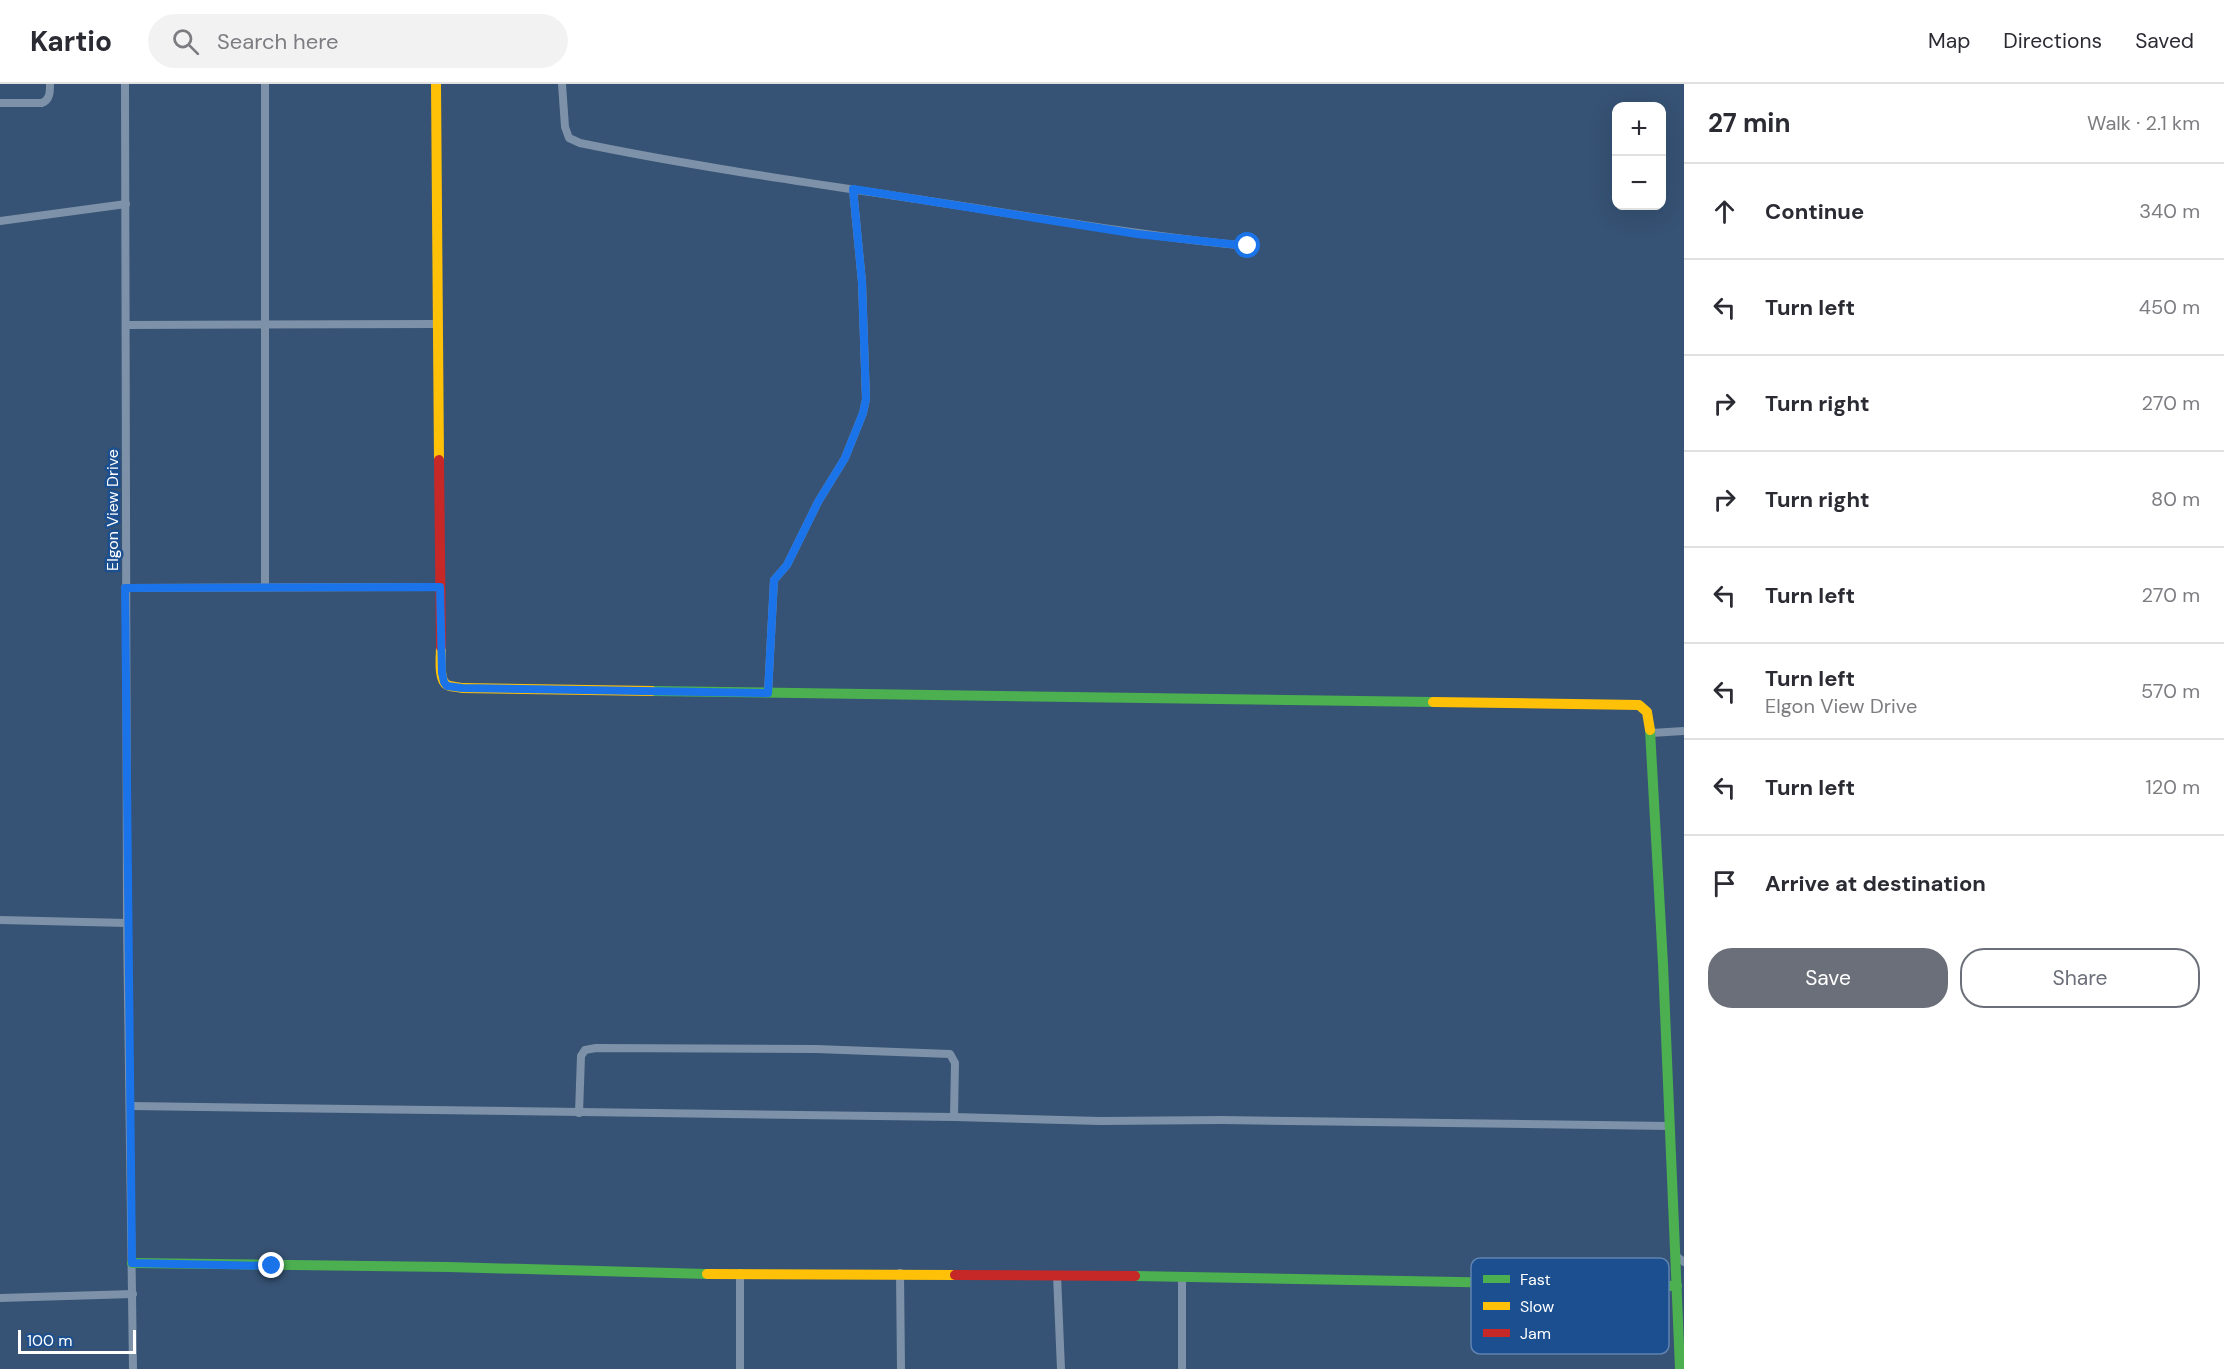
<!DOCTYPE html>
<meta charset="utf-8">
<style>
:root{--surface:#fff;--page:#f2f2f3;--text:#2b2b33;--muted:#7c7c81;--line:#e1e1e2;--accent:#6b6f79}
body{margin:0;font-family:"DM Sans",sans-serif;background:var(--page);color:var(--text)}
.controls{position:absolute;right:18px;top:18px;display:grid;overflow:hidden;border-radius:12px;box-shadow:0 6px 24px #0002}
.controls button{width:54px;height:54px;display:grid;place-items:center;padding:0;border:0;border-bottom:2px solid var(--line);background:var(--surface);color:var(--text);font:30px sans-serif}
.scale{position:absolute;left:18px;bottom:15px;width:118px;box-sizing:border-box;padding-left:6px;border:3px solid #fff;border-top:0;font-size:16px;line-height:21px;white-space:nowrap;color:#fff;-webkit-text-stroke:4px #1b4f8f;paint-order:stroke}
.stop{position:absolute;width:18px;height:18px;margin:-14px;border:4px solid #1a73e8;border-radius:50%;background:#fff}
.stop.end{background:#1a73e8;border-color:#fff;box-shadow:0 2px 6px #0008}
.list{margin:0;padding:0;list-style:none}
h2{display:flex;justify-content:space-between;align-items:center;height:78px;margin:0;padding:0 24px;font-size:26px}
h2 small{font-size:20px;font-weight:400;color:var(--muted)}
.list li{display:grid;grid-template-columns:39px 1fr auto;gap:18px;align-items:center;box-sizing:border-box;height:96px;padding:0 24px;border-top:2px solid var(--line)}
.list b{display:block;font-size:22px;white-space:nowrap}
.list p{margin:0;font-size:20px;white-space:nowrap;color:var(--muted)}
.list em{font-size:20px;font-style:normal;color:var(--muted)}
.actions{display:flex;gap:12px;padding:18px 24px}
.actions a{flex:1;padding:14px 0;border:2px solid var(--accent);border-radius:24px;text-align:center;font-size:21px;color:var(--accent)}
.actions .main{background:var(--accent);color:#fff}
.icon{flex:none;width:33px;height:33px;fill:none;stroke:currentColor;stroke-width:2;stroke-linecap:round;stroke-linejoin:round}
.map{position:relative;flex:none;width:1684px;height:1285px;overflow:hidden}
header{display:flex;align-items:center;gap:36px;box-sizing:border-box;height:84px;padding:0 30px;background:var(--surface);border-bottom:2px solid var(--line)}
header strong{font-size:28px}
nav{display:flex;gap:33px;margin-inline-start:auto;font-size:21px}
.search{width:420px;height:54px;background:var(--page);display:flex;align-items:center;gap:15px;box-sizing:border-box;padding:0 21px;border-radius:33px;color:var(--muted);font-size:22px}
main{display:flex}
aside{flex:1;background:var(--surface)}
.map>svg:first-child{display:block}
.lines{fill:none;stroke-linecap:round;stroke-linejoin:round}
.street{stroke:#7d92a8;stroke-width:8}
.fast{stroke:#4caf50;stroke-width:10}
.slow{stroke:#ffc107;stroke-width:10}
.jam{stroke:#c62828;stroke-width:10}
.route{stroke:#1a73e8;stroke-width:8}
.labels{text-anchor:middle;stroke-width:5;stroke-linejoin:round;paint-order:stroke}
.street-label{font-size:16px;fill:#fff;stroke:#1b4f8f}
.key{fill:#1b4f8f;stroke:#5f84b1;stroke-width:1.5}
.key-label{font-size:16px;fill:#fff}
</style>
<header>
<strong>Kartio</strong>
<div class="search"><svg class="icon" aria-label="search" viewBox="0 0 24 24"><circle cx="10" cy="10" r="6"/><path d="M15 15l6 6"/></svg>Search here</div>
<nav><a>Map</a><a>Directions</a><a>Saved</a></nav>
</header>
<main>
<div class="map">
<svg width="1684" height="1285" viewBox="0 0 1684 1285">
<rect width="100%" height="100%" fill="#365274"/>
<g class="lines">
<g class="street">
<path d="M 125,0 L 127,839 L 133,1285"/>
<path d="M 562,0 L 565,43 L 569,54 L 580,59 C 696,83 812,99 929,117 C 1035,133 1141,152 1248,162"/>
<path d="M 0,19 L 42,19 C 50,16 50,8 50,0"/>
<path d="M 0,137 L 126,120"/>
<path d="M 126,241 L 437,240"/>
<path d="M 265,502 L 265,0"/>
<path d="M 125,504 L 440,503"/>
<path d="M 768,609 L 774,496 L 787,481 L 818,418 L 845,374 L 863,329 L 866,315 L 862,198 L 853,105"/>
<path d="M 1651,649 L 1684,647"/>
<path d="M 0,836 L 127,839"/>
<path d="M 130,1022 L 954,1033 L 1100,1037 L 1222,1036 L 1670,1042"/>
<path d="M 579,1029 L 581,972 L 585,966 L 596,964 L 816,965 L 950,970 L 955,979 L 954,1033"/>
<path d="M 1676,1172 L 1684,1178"/>
<path d="M 900,1189 L 901,1285"/>
<path d="M 1057,1191 L 1061,1285"/>
<path d="M 1182,1193 L 1182,1285"/>
<path d="M 0,1214 L 133,1210"/>
<path d="M 740,1285 L 740,1189"/>
</g>
<g class="fast">
<path d="M 652,607 L 1433,618"/>
<path d="M 1650,646 L 1663,880 L 1680,1285"/>
<path d="M 132,1179 L 448,1183 L 707,1190"/>
<path d="M 1135,1192 L 1677,1202"/>
</g>
<g class="slow">
<path d="M 436,0 L 439,376"/>
<path d="M 441,563 C 441,572 438,596 447,601 C 451,603 458,603 462,604 L 652,607"/>
<path d="M 1433,618 L 1639,621 L 1647,628 L 1650,646"/>
<path d="M 707,1190 L 955,1191"/>
</g>
<g class="jam">
<path d="M 439,376 L 441,563"/>
<path d="M 955,1191 L 1135,1192"/>
</g>
</g>
<g class="lines">
<path class="route" d="M 272,1182 L 132,1179 L 125,504 L 440,503 L 442,589 L 444,598 L 447,602 L 462,604 L 768,609 L 774,496 L 787,481 L 818,418 L 845,374 L 863,329 L 866,315 L 862,198 L 853,105 L 1137,150 L 1248,162"/>
</g>
<g class="labels">
<g class="street-label">
<text transform="translate(112 426) rotate(-90)" y="6">Elgon View Drive</text>
</g>
</g>
<rect x="1471" y="1174" width="198" height="96" rx="9" class="key"/>
<rect x="1483" y="1191" width="27" height="8" fill="#4caf50"/>
<rect x="1483" y="1218" width="27" height="8" fill="#ffc107"/>
<rect x="1483" y="1245" width="27" height="8" fill="#c62828"/>
<g class="key-label">
<text x="1520" y="1201">Fast</text>
<text x="1520" y="1228">Slow</text>
<text x="1520" y="1255">Jam</text>
</g>
</svg>
<div class="controls">
<button>+</button>
<button>−</button>
</div>
<div class="scale">100 m</div>
<div class="stop" style="left:1248px;top:162px"></div>
<div class="stop end" style="left:272px;top:1182px"></div>
</div>
<aside>
<h2>27 min<small>Walk · 2.1 km</small></h2>
<ul class="list">
<li><svg class="icon" aria-label="ahead" viewBox="0 0 24 24"><path d="M12 20V5M6 11l6-6 6 6"/></svg><div><b>Continue</b></div><em>340 m</em></li>
<li><svg class="icon" aria-label="left" viewBox="0 0 24 24"><path d="M17 20v-9H6M10 6l-5 5 5 5"/></svg><div><b>Turn left</b></div><em>450 m</em></li>
<li><svg class="icon" aria-label="right" viewBox="0 0 24 24"><path d="M7 20v-9h11M14 6l5 5-5 5"/></svg><div><b>Turn right</b></div><em>270 m</em></li>
<li><svg class="icon" aria-label="right" viewBox="0 0 24 24"><path d="M7 20v-9h11M14 6l5 5-5 5"/></svg><div><b>Turn right</b></div><em>80 m</em></li>
<li><svg class="icon" aria-label="left" viewBox="0 0 24 24"><path d="M17 20v-9H6M10 6l-5 5 5 5"/></svg><div><b>Turn left</b></div><em>270 m</em></li>
<li><svg class="icon" aria-label="left" viewBox="0 0 24 24"><path d="M17 20v-9H6M10 6l-5 5 5 5"/></svg><div><b>Turn left</b><p>Elgon View Drive</p></div><em>570 m</em></li>
<li><svg class="icon" aria-label="left" viewBox="0 0 24 24"><path d="M17 20v-9H6M10 6l-5 5 5 5"/></svg><div><b>Turn left</b></div><em>120 m</em></li>
<li><svg class="icon" aria-label="arrive" viewBox="0 0 24 24"><path d="M6 21V4h12l-3 4 3 4H6"/></svg><div><b>Arrive at destination</b></div></li>
</ul>
<div class="actions"><a class="main">Save</a><a>Share</a></div>
</aside>
</main>
